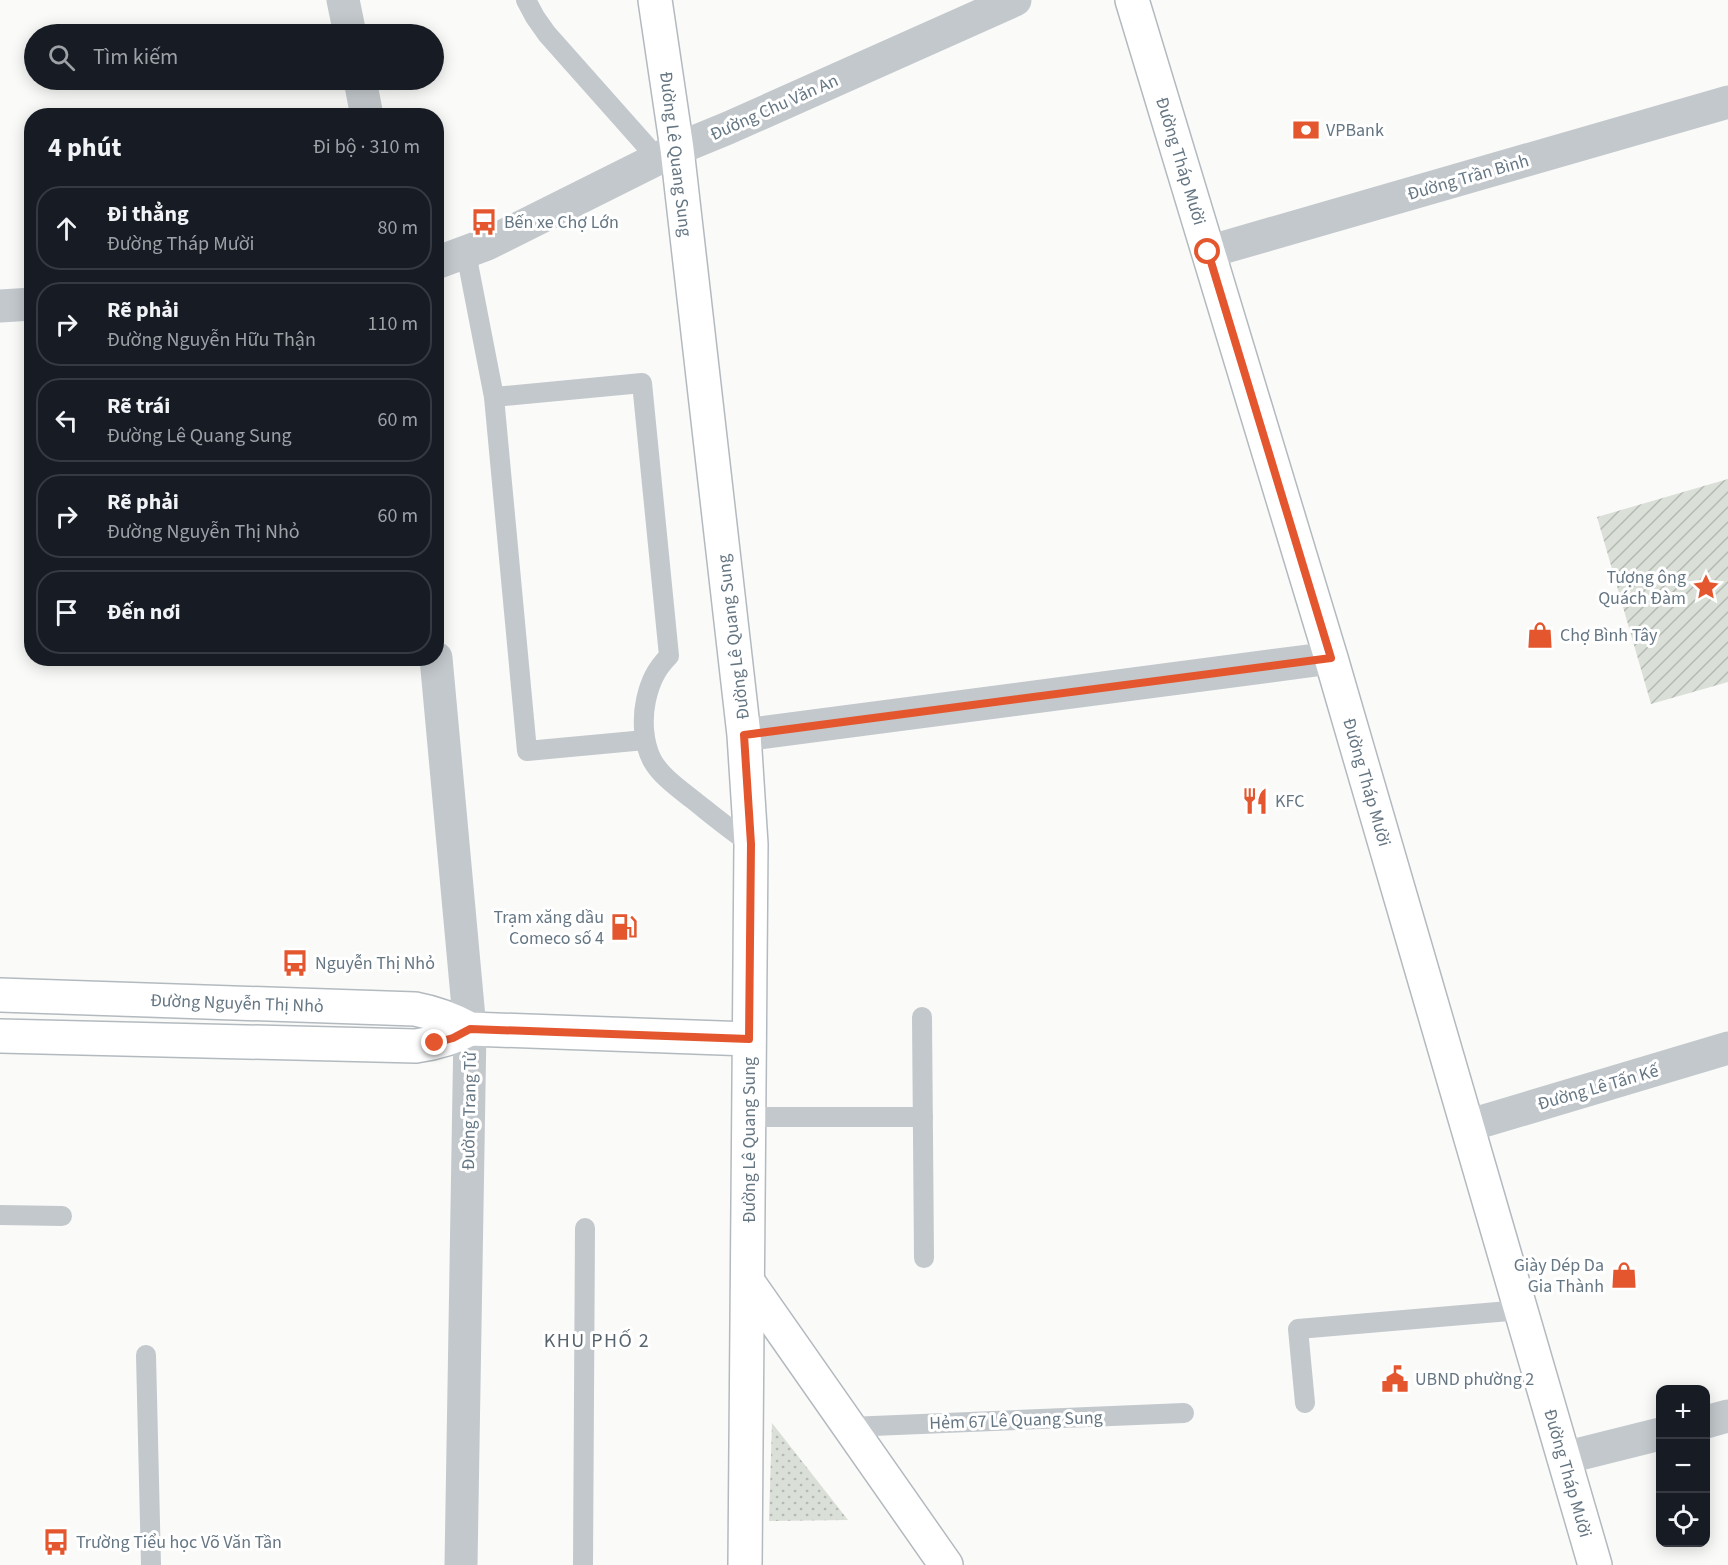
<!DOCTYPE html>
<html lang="vi">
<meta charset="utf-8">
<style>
:root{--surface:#171b24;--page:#20242c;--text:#f1f3f6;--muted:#9ea1a6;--line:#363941}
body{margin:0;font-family:"Source Sans 3",sans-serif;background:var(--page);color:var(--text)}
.controls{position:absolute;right:18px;bottom:18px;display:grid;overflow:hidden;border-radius:12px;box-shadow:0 3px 15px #0003}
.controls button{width:54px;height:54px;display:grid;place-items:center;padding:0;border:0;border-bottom:2px solid var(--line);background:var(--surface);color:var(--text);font:30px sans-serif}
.stop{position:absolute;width:18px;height:18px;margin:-14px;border:4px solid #e4572e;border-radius:50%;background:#fff}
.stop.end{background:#e4572e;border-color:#fff;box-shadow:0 2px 6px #0008}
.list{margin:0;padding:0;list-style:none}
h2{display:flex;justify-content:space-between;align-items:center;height:78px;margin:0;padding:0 24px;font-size:26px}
h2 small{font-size:20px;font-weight:400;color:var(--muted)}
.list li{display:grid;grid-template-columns:39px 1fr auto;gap:18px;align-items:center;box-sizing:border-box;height:84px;margin:0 12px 12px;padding:0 12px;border:2px solid var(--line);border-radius:24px}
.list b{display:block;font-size:22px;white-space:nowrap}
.list p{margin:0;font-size:20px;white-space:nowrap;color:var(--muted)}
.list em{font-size:20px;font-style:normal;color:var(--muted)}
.icon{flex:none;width:33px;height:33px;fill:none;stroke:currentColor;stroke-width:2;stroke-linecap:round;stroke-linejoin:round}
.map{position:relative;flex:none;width:1728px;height:1565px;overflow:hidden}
.search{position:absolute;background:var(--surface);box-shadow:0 3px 15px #0003;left:24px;top:24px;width:420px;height:66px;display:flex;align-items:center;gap:15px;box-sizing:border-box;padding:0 21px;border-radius:33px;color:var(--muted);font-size:22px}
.panel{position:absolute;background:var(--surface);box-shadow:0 3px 15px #0003;left:24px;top:108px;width:420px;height:558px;border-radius:24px}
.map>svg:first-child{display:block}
.grass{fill:url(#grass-dots)}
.garden{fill:url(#garden-furrows)}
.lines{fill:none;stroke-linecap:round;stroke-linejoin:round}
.secondary-casing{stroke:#b3babf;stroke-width:36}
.service{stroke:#c3c8cc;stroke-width:20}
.minor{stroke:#c3c8cc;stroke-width:33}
.tertiary{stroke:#c3c8cc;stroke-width:33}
.secondary{stroke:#fff;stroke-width:33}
.route{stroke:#e4572e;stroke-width:8}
.labels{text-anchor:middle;stroke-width:6;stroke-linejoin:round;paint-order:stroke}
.street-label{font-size:18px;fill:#657683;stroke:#fff}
.poi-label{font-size:18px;fill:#657683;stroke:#fff;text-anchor:start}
.neighbourhood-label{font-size:20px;letter-spacing:1.5px;fill:#57646e;stroke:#fff}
</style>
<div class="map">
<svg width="1728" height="1565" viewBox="0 0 1728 1565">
<defs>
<pattern id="grass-dots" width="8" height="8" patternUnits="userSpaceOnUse" patternTransform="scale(1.5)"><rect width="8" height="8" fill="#dadfd7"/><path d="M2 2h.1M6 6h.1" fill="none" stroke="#b4b9b4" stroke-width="1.8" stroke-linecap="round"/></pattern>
<pattern id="garden-furrows" width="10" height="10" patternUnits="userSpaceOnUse" patternTransform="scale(1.5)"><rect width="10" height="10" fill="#dadfd7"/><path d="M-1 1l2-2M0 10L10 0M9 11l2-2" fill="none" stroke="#b4b9b4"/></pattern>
</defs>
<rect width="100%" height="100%" fill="#fafaf8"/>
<path class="grass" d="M 772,1423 L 848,1520 L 769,1521 Z"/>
<path class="garden" d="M 1728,479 L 1728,682 L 1651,704 L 1597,517 Z"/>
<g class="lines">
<defs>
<g id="secondary">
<path d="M 655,0 L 677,149 L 744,735 L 751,844 L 745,1565"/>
<path d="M 1132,0 L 1331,658 L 1595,1565"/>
<path d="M 0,995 L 415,1009 C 436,1013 452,1019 470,1029 L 749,1039"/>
<path d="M 0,1036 L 416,1046 C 436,1043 452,1039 470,1029"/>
<path d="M 748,1282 L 946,1565"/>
</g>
</defs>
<use href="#secondary" class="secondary-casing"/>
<g class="service">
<path d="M 526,0 L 535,17 L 547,34 L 658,159"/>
<path d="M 466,253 L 494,397 L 642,383 L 669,656 C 656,669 650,682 646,700 C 642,719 643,742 652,760 C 660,775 678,788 692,799 C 711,814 730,830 751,844"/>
<path d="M 494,397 L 527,751 L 645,740"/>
<path d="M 922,1017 L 924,1258"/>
<path d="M 749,1117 L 923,1117"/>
<path d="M 0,1215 L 62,1216"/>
<path d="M 146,1355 L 151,1565"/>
<path d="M 1305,1403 L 1298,1329 L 1521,1310"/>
<path d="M 849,1427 L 1184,1413"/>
<path d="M 583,1565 L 585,1228"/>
</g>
<g class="minor">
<path d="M 1208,252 L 1728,102"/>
<path d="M 436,263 L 487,244 L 677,149 L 728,128 L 1015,0"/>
<path d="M 0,306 L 32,304"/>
<path d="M 744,735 L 1331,658"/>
<path d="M 1467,1126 L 1728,1048"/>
<path d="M 1706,1422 L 1728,1416"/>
<path d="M 1564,1458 L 1660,1434"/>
</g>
<g class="tertiary">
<path d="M 343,0 L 350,34"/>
<path d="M 360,80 L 367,116"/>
<path d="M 436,658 L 470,1029 L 461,1565"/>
</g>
<use href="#secondary" class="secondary"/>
</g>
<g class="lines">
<path class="route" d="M 435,1043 L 453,1038 L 470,1029 L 749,1039 L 751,844 L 744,735 L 1331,658 L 1208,252"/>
</g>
<defs>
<symbol id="bank-bare" viewBox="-9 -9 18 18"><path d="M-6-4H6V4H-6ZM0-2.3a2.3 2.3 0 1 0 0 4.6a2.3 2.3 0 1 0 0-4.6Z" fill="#e4572e" stroke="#fff" stroke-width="2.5" paint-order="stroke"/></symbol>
<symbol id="bus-bare" viewBox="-9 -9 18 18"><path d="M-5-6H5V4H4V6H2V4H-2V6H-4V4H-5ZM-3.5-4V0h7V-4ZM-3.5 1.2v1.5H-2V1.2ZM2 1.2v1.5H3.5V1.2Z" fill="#e4572e" stroke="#fff" stroke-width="2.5" paint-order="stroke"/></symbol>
<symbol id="sight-bare" viewBox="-9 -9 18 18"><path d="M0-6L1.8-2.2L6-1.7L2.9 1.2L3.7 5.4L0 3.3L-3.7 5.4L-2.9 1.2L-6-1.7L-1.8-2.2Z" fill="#e4572e" stroke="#fff" stroke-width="2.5" paint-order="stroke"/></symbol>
<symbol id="shop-bare" viewBox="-9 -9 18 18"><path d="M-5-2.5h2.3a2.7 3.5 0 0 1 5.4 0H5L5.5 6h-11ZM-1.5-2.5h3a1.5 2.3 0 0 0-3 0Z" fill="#e4572e" stroke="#fff" stroke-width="2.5" paint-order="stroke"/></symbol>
<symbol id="restaurant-bare" viewBox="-9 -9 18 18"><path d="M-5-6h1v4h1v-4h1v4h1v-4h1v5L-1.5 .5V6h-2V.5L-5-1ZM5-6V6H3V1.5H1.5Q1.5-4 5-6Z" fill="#e4572e" stroke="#fff" stroke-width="2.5" paint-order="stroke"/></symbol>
<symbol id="fuel-bare" viewBox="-9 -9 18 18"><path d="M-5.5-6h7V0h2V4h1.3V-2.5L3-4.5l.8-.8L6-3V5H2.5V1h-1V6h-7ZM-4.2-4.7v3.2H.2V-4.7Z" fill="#e4572e" stroke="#fff" stroke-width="2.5" paint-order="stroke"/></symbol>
<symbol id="civic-bare" viewBox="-9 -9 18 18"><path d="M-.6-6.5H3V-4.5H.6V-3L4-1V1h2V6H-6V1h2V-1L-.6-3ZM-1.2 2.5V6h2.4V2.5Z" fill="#e4572e" stroke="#fff" stroke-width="2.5" paint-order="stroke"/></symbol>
</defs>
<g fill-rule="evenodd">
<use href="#bank-bare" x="1287" y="111" width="38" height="38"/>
<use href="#bus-bare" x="465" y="203" width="38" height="38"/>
<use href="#sight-bare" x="1687" y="568" width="38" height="38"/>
<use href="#shop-bare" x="1521" y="616" width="38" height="38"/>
<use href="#restaurant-bare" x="1236" y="782" width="38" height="38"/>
<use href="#fuel-bare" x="605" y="908" width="38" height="38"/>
<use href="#bus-bare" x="276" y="944" width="38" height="38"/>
<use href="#shop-bare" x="1605" y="1256" width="38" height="38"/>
<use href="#civic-bare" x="1376" y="1360" width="38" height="38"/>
<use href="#bus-bare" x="37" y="1523" width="38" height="38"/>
</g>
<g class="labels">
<g class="street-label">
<text transform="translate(774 107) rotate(-24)" y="6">Đường Chu Văn An</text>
<text transform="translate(676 154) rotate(83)" y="6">Đường Lê Quang Sung</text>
<text transform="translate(1181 161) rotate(73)" y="6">Đường Tháp Mười</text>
<text transform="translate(1468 177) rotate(-16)" y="6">Đường Trần Bình</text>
<text transform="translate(733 637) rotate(-97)" y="6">Đường Lê Quang Sung</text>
<text transform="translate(1367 782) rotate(74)" y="6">Đường Tháp Mười</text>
<text transform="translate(237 1003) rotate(2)" y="6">Đường Nguyễn Thị Nhỏ</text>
<text transform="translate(1598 1087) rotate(-16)" y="6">Đường Lê Tấn Kế</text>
<text transform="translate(469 1111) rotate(-89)" y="6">Đường Trang Tử</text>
<text transform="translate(749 1140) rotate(-90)" y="6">Đường Lê Quang Sung</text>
<text transform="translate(1016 1420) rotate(-2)" y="6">Hẻm 67 Lê Quang Sung</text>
<text transform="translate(1568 1473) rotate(74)" y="6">Đường Tháp Mười</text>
</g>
<g class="poi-label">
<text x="1326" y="136">VPBank</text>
<text x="504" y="228">Bến xe Chợ Lớn</text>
<text x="1686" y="583" text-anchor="end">Tượng ông<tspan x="1686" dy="21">Quách Đàm</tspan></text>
<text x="1560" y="641">Chợ Bình Tây</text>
<text x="1275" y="807">KFC</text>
<text x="604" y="923" text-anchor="end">Trạm xăng dầu<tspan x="604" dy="21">Comeco số 4</tspan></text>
<text x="315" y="969">Nguyễn Thị Nhỏ</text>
<text x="1604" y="1271" text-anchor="end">Giày Dép Da<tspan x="1604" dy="21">Gia Thành</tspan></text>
<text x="1415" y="1385">UBND phường 2</text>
<text x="76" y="1548">Trường Tiểu học Võ Văn Tần</text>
</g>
<g class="neighbourhood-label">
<text x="597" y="1347">KHU PHỐ 2</text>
</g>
</g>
</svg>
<div class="controls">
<button>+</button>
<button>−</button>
<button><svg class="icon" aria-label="locate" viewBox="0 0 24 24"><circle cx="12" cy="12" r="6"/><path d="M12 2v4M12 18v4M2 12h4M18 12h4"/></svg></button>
</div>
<div class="stop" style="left:1208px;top:252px"></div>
<div class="stop end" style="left:435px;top:1043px"></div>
<div class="search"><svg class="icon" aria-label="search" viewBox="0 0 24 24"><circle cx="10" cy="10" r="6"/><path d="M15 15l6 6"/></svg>Tìm kiếm</div>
<section class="panel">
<h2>4 phút<small>Đi bộ · 310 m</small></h2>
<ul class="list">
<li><svg class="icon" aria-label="ahead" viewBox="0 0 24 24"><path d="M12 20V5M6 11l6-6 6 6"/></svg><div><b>Đi thẳng</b><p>Đường Tháp Mười</p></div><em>80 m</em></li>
<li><svg class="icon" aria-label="right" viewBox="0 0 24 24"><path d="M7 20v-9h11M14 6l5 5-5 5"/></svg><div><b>Rẽ phải</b><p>Đường Nguyễn Hữu Thận</p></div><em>110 m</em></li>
<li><svg class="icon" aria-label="left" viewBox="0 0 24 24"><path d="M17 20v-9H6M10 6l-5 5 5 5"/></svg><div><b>Rẽ trái</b><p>Đường Lê Quang Sung</p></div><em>60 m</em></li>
<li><svg class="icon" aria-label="right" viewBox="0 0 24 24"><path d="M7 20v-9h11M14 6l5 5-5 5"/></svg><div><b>Rẽ phải</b><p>Đường Nguyễn Thị Nhỏ</p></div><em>60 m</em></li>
<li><svg class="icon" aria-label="arrive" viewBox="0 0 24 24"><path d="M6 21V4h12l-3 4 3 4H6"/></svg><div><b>Đến nơi</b></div></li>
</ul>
</section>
</div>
